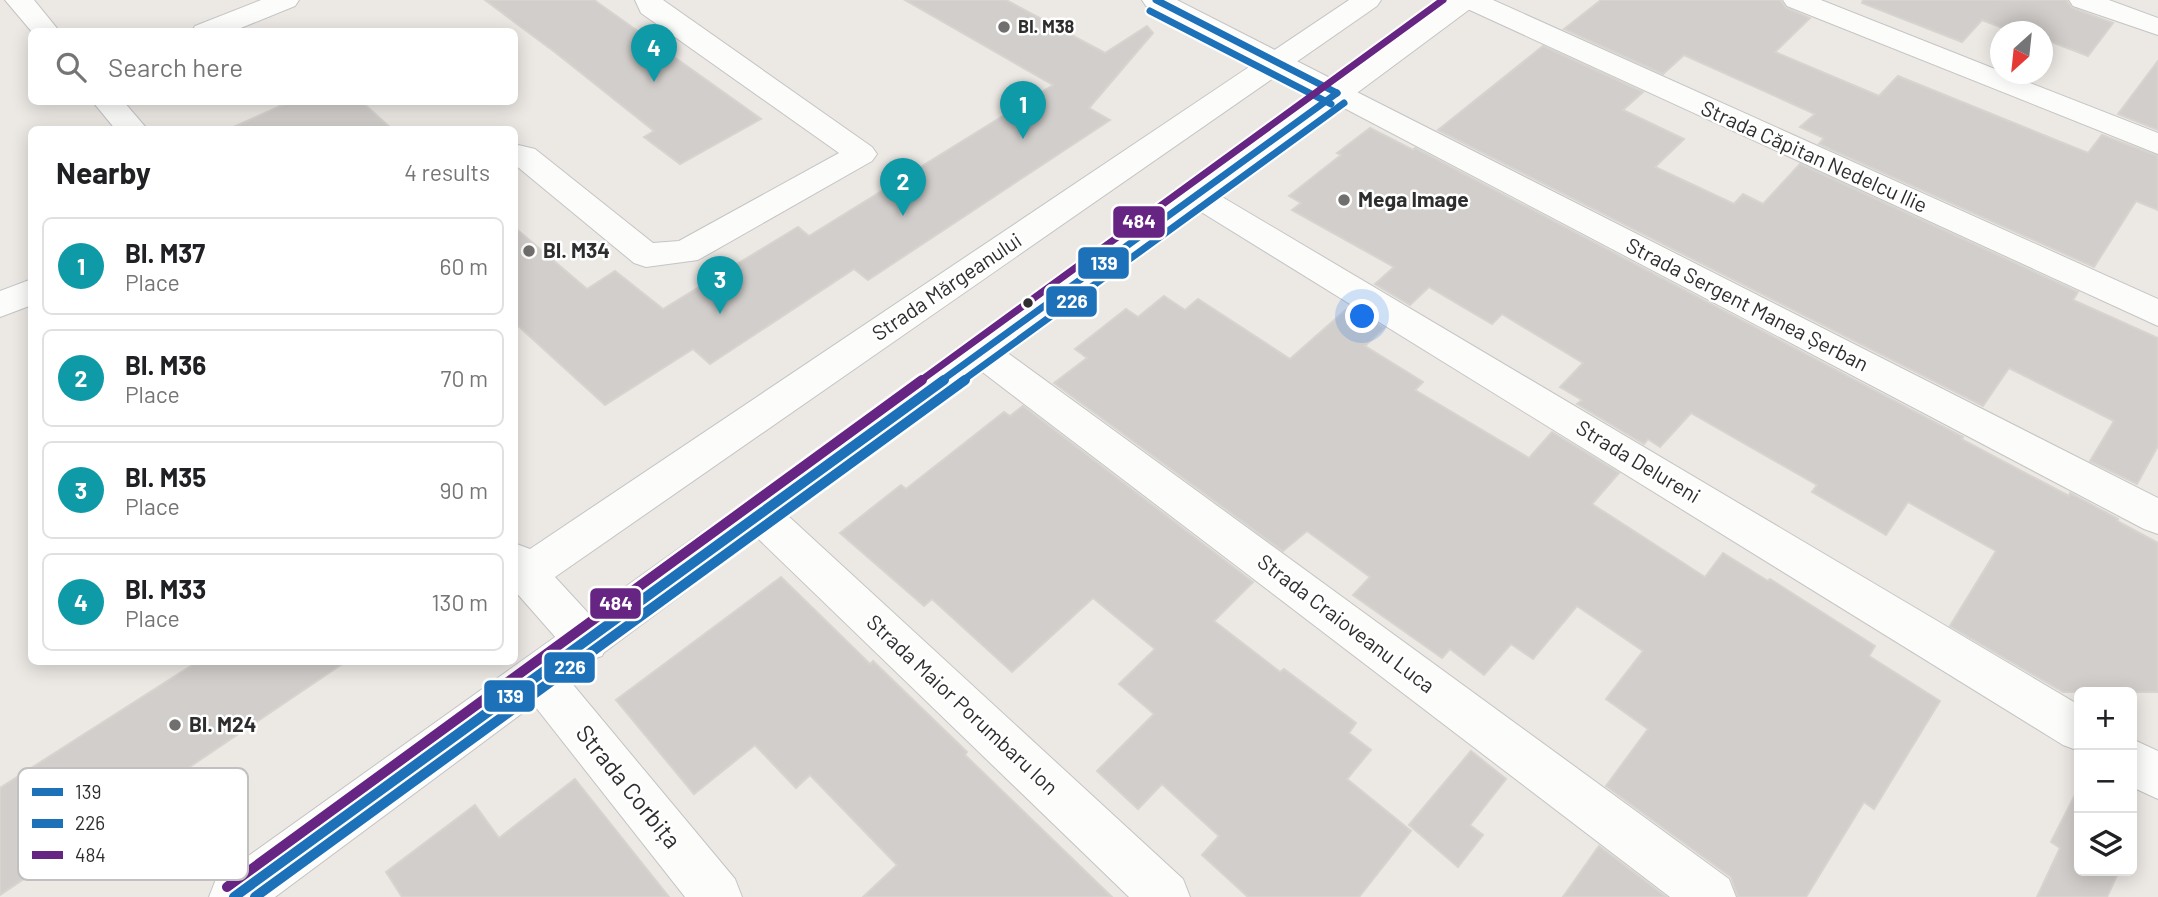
<!DOCTYPE html>
<meta charset="utf-8">
<style>
:root{--surface:#fff;--page:#f2f2f2;--text:#202124;--muted:#757577;--line:#e0e0e0;--accent:#706f6e}
body{margin:0;font-family:Barlow,sans-serif;background:var(--page);color:var(--text)}
.controls{position:absolute;right:21px;bottom:21px;display:grid;overflow:hidden;border-radius:10px;box-shadow:0 4px 18px #0003}
.controls button{width:63px;height:63px;display:grid;place-items:center;padding:0;border:0;border-bottom:2px solid var(--line);background:var(--surface);color:var(--text);font:35px sans-serif}
.compass{position:absolute;left:1990px;top:21px;width:63px;height:63px;border-radius:50%;background:var(--surface);box-shadow:0 4px 18px #0003;rotate:207deg}
.you{position:absolute;left:1363px;top:317px;width:24px;height:24px;margin:-18px;border:5px solid #fff;border-radius:50%;background:#1a73e8;box-shadow:0 0 0 10px #1a73e833}
.badge{display:grid;place-items:center;width:46px;height:46px;border-radius:50%;background:var(--accent);color:#fff;font-size:23px;font-weight:700}
.pin{position:absolute;translate:-50% -58px;filter:drop-shadow(0 2px 4px #0008)}
.pin::after{content:'';position:absolute;top:37px;width:24px;height:21px;background:inherit;clip-path:polygon(0 0,100% 0,50% 100%)}
.list{margin:0;padding:0;list-style:none}
h2{display:flex;justify-content:space-between;align-items:center;height:91px;margin:0;padding:0 28px;font-size:30px}
h2 small{font-size:23px;font-weight:400;color:var(--muted)}
.list li{display:grid;grid-template-columns:46px 1fr auto;gap:21px;align-items:center;box-sizing:border-box;height:98px;margin:0 14px 14px;padding:0 14px;border:2px solid var(--line);border-radius:10px}
.list b{display:block;font-size:26px;white-space:nowrap}
.list p{margin:0;font-size:23px;white-space:nowrap;color:var(--muted)}
.list em{font-size:23px;font-style:normal;color:var(--muted)}
.icon{flex:none;width:38px;height:38px;fill:none;stroke:currentColor;stroke-width:2;stroke-linecap:round;stroke-linejoin:round}
.map{position:relative;flex:none;width:2158px;height:897px;overflow:hidden}
.search{position:absolute;background:var(--surface);box-shadow:0 4px 18px #0003;left:28px;top:28px;width:490px;height:77px;display:flex;align-items:center;gap:18px;box-sizing:border-box;padding:0 24px;border-radius:10px;color:var(--muted);font-size:26px}
.panel{position:absolute;background:var(--surface);box-shadow:0 4px 18px #0003;left:28px;top:126px;width:490px;height:539px;border-radius:10px}
.map>svg:first-child{display:block}
.building{fill:#d1cecb;stroke:#d7d4d0;stroke-width:2}
.lines{fill:none;stroke-linecap:round;stroke-linejoin:round}
.minor-casing{stroke:#c5c4c5;stroke-width:2}
.tertiary-casing{stroke:#c5c4c5;stroke-width:2}
.minor{fill:#fcfcfb;fill-rule:evenodd}
.tertiary{fill:#fcfcfb;fill-rule:evenodd}
.bus-1-far1-casing{stroke:#fff;stroke-width:11}
.bus-1-casing{stroke:#fff;stroke-width:15}
.bus-2-far1-casing{stroke:#fff;stroke-width:11}
.bus-2-casing{stroke:#fff;stroke-width:15}
.bus-3-far1-casing{stroke:#fff;stroke-width:11}
.bus-3-casing{stroke:#fff;stroke-width:15}
.bus-1-far1{stroke:#1d71b8;stroke-width:7}
.bus-1{stroke:#1d71b8;stroke-width:10}
.bus-2-far1{stroke:#1d71b8;stroke-width:7}
.bus-2{stroke:#1d71b8;stroke-width:10}
.bus-3-far1{stroke:#662483;stroke-width:7}
.bus-3{stroke:#662483;stroke-width:10}
.poi-dot{fill:#706f6e;stroke:#fff;stroke-width:2.5}
.bus-dot{fill:#2e2e2e;stroke:#fff;stroke-width:2.5}
.labels{text-anchor:middle;stroke-width:5;stroke-linejoin:round;paint-order:stroke}
.far-poi-label{font-size:18px;font-weight:bold;fill:#2e2e2e;stroke:#fff;text-anchor:start}
.street-label{font-size:21px;fill:#2e2e2e;stroke:#fff}
.poi-label{font-size:21px;font-weight:bold;fill:#2e2e2e;stroke:#fff;text-anchor:start}
.near-street-label{font-size:24px;fill:#2e2e2e;stroke:#fff}
.key{fill:#fff;stroke:#c0c0c0;stroke-width:2}
.key-label{font-size:19px;fill:#2e2e2e}
.line-badge{stroke:#fff;stroke-width:2.5}
.badge-label{font-size:19px;text-anchor:middle;font-weight:bold;fill:#fff}
</style>
<div class="map">
<svg width="2158" height="897" viewBox="0 0 2158 897">
<rect width="100%" height="100%" fill="#ece8e4"/>
<g class="building">
<path d="M 485,0 L 594,0 L 761,119 L 680,164 L 644,137 L 654,131 L 556,53 Z"/>
<path d="M 905,0 L 1006,0 L 1105,53 L 1147,26 L 1153,33 L 1089,108 L 1110,120 L 868,280 L 854,269 L 710,364 L 693,349 L 605,405 L 514,322 L 514,227 L 587,289 L 615,271 L 663,309 L 798,227 L 809,236 L 1053,85 Z"/>
<path d="M 1601,0 L 1780,0 L 1786,8 L 1810,18 L 1775,52 L 1879,96 L 1898,76 L 2088,153 L 2102,135 L 2158,156 L 2158,210 L 2136,201 L 2094,267 L 1819,144 L 1824,138 L 1800,127 L 1815,114 L 1684,55 L 1663,74 L 1564,29 Z"/>
<path d="M 1863,0 L 2066,0 L 2072,8 L 2113,23 L 2088,56 L 2044,39 L 2042,42 L 2042,32 L 2013,32 L 1982,20 L 1962,42 L 1862,3 Z"/>
<path d="M 1543,46 L 1643,92 L 1623,110 L 1684,139 L 1655,167 L 1734,204 L 1743,194 L 1763,204 L 1800,164 L 2078,292 L 2073,300 L 2158,338 L 2158,446 L 2137,484 L 2090,461 L 2114,421 L 2009,368 L 1983,406 L 1438,130 Z"/>
<path d="M 2158,61 L 2158,130 L 2118,114 Z"/>
<path d="M 289,102 L 362,102 L 393,130 L 227,130 Z"/>
<path d="M 1370,128 L 1413,150 L 1415,148 L 1963,437 L 1961,439 L 2069,496 L 2070,493 L 2118,519 L 2117,521 L 2158,543 L 2158,692 L 2063,692 L 1950,626 L 1996,551 L 1908,502 L 1886,535 L 1812,492 L 1817,485 L 1691,413 L 1660,447 L 1648,439 L 1644,444 L 1577,404 L 1582,400 L 1560,387 L 1583,363 L 1502,314 L 1492,324 L 1429,287 L 1410,305 L 1375,284 L 1394,267 L 1292,210 L 1301,203 L 1289,196 L 1341,155 L 1337,153 Z"/>
<path d="M 1164,296 L 1185,310 L 1198,299 L 1290,359 L 1349,307 L 1384,328 L 1365,346 L 1423,382 L 1415,390 L 1529,458 L 1552,432 L 1619,473 L 1592,504 L 1705,577 L 1723,553 L 1768,581 L 1770,579 L 1875,646 L 1869,656 L 1940,701 L 1874,809 L 1864,802 L 1806,897 L 1738,897 L 1731,877 L 1606,786 L 1648,729 L 1606,699 L 1643,651 L 1577,606 L 1533,659 L 1511,644 L 1484,675 L 1450,649 L 1442,658 L 1353,595 L 1370,577 L 1307,531 L 1283,551 L 1054,383 L 1087,358 L 1075,349 L 1126,309 L 1138,317 Z"/>
<path d="M 1023,406 L 1253,582 L 1214,621 L 1280,672 L 1284,669 L 1356,723 L 1349,733 L 1371,750 L 1347,779 L 1411,831 L 1359,897 L 1248,897 L 1202,855 L 1219,836 L 1162,784 L 1138,809 L 1097,771 L 1154,714 L 1119,684 L 1155,649 L 1093,598 L 1012,672 L 932,599 L 924,606 L 840,533 L 901,485 L 906,489 L 1004,412 L 1010,416 Z"/>
<path d="M 781,577 L 870,664 L 873,661 L 905,692 L 967,752 L 965,755 L 1112,897 L 863,897 L 897,865 L 810,775 L 796,788 L 755,745 L 694,794 L 616,700 Z"/>
<path d="M 197,662 L 345,662 L 0,895 L 0,788 Z"/>
<path d="M 1471,751 L 1506,779 L 1470,825 L 1483,835 L 1458,867 L 1409,825 Z"/>
<path d="M 575,779 L 669,897 L 402,897 L 386,872 L 475,805 L 499,838 Z"/>
<path d="M 2078,789 L 2079,871 L 2119,871 L 2107,897 L 2037,897 L 2060,848 L 2051,842 Z"/>
<path d="M 1599,846 L 1666,897 L 1563,897 Z"/>
</g>
<g class="lines">
<defs>
<g id="minor">
<path d="M 5,0 L 34,0 L 60,32 L 32,32 Z"/>
<path d="M 261,0 L 299,0 L 295,6 L 231,32 L 191,32 L 195,26 Z"/>
<path d="M 635,0 L 663,0 L 872,147 L 877,154 L 872,161 L 698,260 L 646,267 L 634,263 L 514,164 L 514,144 L 535,149 L 653,243 L 679,241 L 839,153 L 641,13 Z"/>
<path d="M 1349,0 L 1381,0 L 1377,6 L 555,577 L 602,628 L 609,642 L 602,656 L 587,661 L 572,656 L 514,590 L 514,543 L 530,549 Z"/>
<path d="M 1457,0 L 1493,0 L 2158,299 L 2158,326 L 1461,6 Z"/>
<path d="M 1783,0 L 1821,0 L 2000,71 L 2000,74 L 2007,74 L 2158,133 L 2158,154 L 1787,6 Z"/>
<path d="M 2069,0 L 2109,0 L 2158,18 L 2158,35 L 2073,6 Z"/>
<path d="M 1337,84 L 1347,87 L 2158,498 L 2158,534 L 2144,529 L 1327,99 L 1322,93 L 1327,87 Z"/>
<path d="M 93,102 L 124,102 L 148,130 L 116,130 Z"/>
<path d="M 1196,184 L 1207,188 L 2079,705 L 2079,751 L 2063,745 L 1185,202 L 1180,195 L 1185,188 Z"/>
<path d="M 32,279 L 32,305 L 0,317 L 0,291 Z"/>
<path d="M 981,339 L 994,343 L 1729,879 L 1736,897 L 1670,897 L 968,361 L 963,352 L 968,343 Z"/>
<path d="M 759,497 L 773,502 L 1183,879 L 1190,897 L 1129,897 L 745,526 L 739,514 L 745,502 Z"/>
<path d="M 539,657 L 555,663 L 735,879 L 742,897 L 685,897 L 523,691 L 517,677 L 523,663 Z"/>
<path d="M 2132,739 L 2158,751 L 2158,799 L 2132,787 Z"/>
</g>
<path id="tertiary" d="M 1142,0 L 1177,0 L 1334,80 L 1446,0 L 1478,0 L 1474,6 L 275,897 L 209,897 L 216,879 L 1316,94 L 1146,6 Z"/>
</defs>
<use href="#minor" class="minor-casing"/>
<use href="#tertiary" class="tertiary-casing"/>
<use href="#minor" class="minor"/>
<use href="#tertiary" class="tertiary"/>
<defs>
<g id="bus-1-far1">
<path d="M 1156,0 L 1337,93"/>
<path d="M 941,381 L 1337,93"/>
</g>
<path id="bus-1" d="M 234,897 L 944,380"/>
<g id="bus-2-far1">
<path d="M 1150,11 L 1331,104"/>
<path d="M 962,381 L 1344,103"/>
</g>
<path id="bus-2" d="M 255,897 L 965,380"/>
<path id="bus-3-far1" d="M 920,381 L 1443,0"/>
<path id="bus-3" d="M 227,887 L 922,380"/>
</defs>
<use href="#bus-1-far1" class="bus-1-far1-casing"/>
<use href="#bus-1" class="bus-1-casing"/>
<use href="#bus-2-far1" class="bus-2-far1-casing"/>
<use href="#bus-2" class="bus-2-casing"/>
<use href="#bus-3-far1" class="bus-3-far1-casing"/>
<use href="#bus-3" class="bus-3-casing"/>
<use href="#bus-1-far1" class="bus-1-far1"/>
<use href="#bus-1" class="bus-1"/>
<use href="#bus-2-far1" class="bus-2-far1"/>
<use href="#bus-2" class="bus-2"/>
<use href="#bus-3-far1" class="bus-3-far1"/>
<use href="#bus-3" class="bus-3"/>
</g>
<g class="poi-dot">
<circle cx="1004" cy="27" r="7"/>
<circle cx="1344" cy="200" r="7"/>
<circle cx="529" cy="251" r="7"/>
<circle cx="175" cy="725" r="7"/>
</g>
<circle class="bus-dot" cx="1028" cy="303" r="6"/>
<g class="labels">
<g class="far-poi-label">
<text x="1018" y="33">Bl. M38</text>
</g>
<g class="street-label">
<text transform="translate(1814 157) rotate(24)" y="7">Strada Căpitan Nedelcu Ilie</text>
<text transform="translate(947 287) rotate(-34)" y="7">Strada Mărgeanului</text>
<text transform="translate(1747 305) rotate(27)" y="7">Strada Sergent Manea Șerban</text>
<text transform="translate(1638 462) rotate(31)" y="7">Strada Delureni</text>
<text transform="translate(1346 624) rotate(37)" y="7">Strada Craioveanu Luca</text>
<text transform="translate(962 705) rotate(43)" y="7">Strada Maior Porumbaru Ion</text>
</g>
<g class="poi-label">
<text x="1358" y="207">Mega Image</text>
<text x="543" y="258">Bl. M34</text>
<text x="189" y="732">Bl. M24</text>
</g>
<g class="near-street-label">
<text transform="translate(628 787) rotate(51)" y="8">Strada Corbița</text>
</g>
</g>
<rect x="18" y="768" width="230" height="112" rx="10" class="key"/>
<rect x="32" y="788" width="31" height="8" fill="#1d71b8"/>
<rect x="32" y="819" width="31" height="9" fill="#1d71b8"/>
<rect x="32" y="851" width="31" height="8" fill="#662483"/>
<g class="key-label">
<text x="75" y="799">139</text>
<text x="75" y="830">226</text>
<text x="75" y="862">484</text>
</g>
<g class="line-badge">
<rect x="1112" y="205" width="54" height="34" rx="7" fill="#662483"/>
<rect x="1077" y="246" width="53" height="34" rx="7" fill="#1d71b8"/>
<rect x="1045" y="285" width="53" height="33" rx="7" fill="#1d71b8"/>
<rect x="589" y="587" width="53" height="33" rx="7" fill="#662483"/>
<rect x="543" y="651" width="53" height="33" rx="7" fill="#1d71b8"/>
<rect x="483" y="679" width="53" height="34" rx="7" fill="#1d71b8"/>
</g>
<g class="badge-label">
<text x="1139" y="228">484</text>
<text x="1104" y="270">139</text>
<text x="1072" y="308">226</text>
<text x="616" y="610">484</text>
<text x="570" y="674">226</text>
<text x="510" y="703">139</text>
</g>
</svg>
<div class="controls">
<button>+</button>
<button>−</button>
<button><svg class="icon" aria-label="layers" viewBox="0 0 24 24"><path d="M12 4l9 5-9 5-9-5zM3 14l9 5 9-5"/></svg></button>
</div>
<svg class="compass" viewBox="-18 -18 36 36"><path d="M0-13l5 13h-10z" fill="#e53935"/><path d="M0 13l5-13h-10z" fill="#757577"/></svg>
<div class="you"></div>
<div class="pin badge" style="left:1023px;top:139px;background:#0f9aa8">1</div>
<div class="pin badge" style="left:903px;top:216px;background:#0f9aa8">2</div>
<div class="pin badge" style="left:720px;top:314px;background:#0f9aa8">3</div>
<div class="pin badge" style="left:654px;top:82px;background:#0f9aa8">4</div>
<div class="search"><svg class="icon" aria-label="search" viewBox="0 0 24 24"><circle cx="10" cy="10" r="6"/><path d="M15 15l6 6"/></svg>Search here</div>
<section class="panel">
<h2>Nearby<small>4 results</small></h2>
<ul class="list">
<li><span class="badge" style="background:#0f9aa8">1</span><div><b>Bl. M37</b><p>Place</p></div><em>60 m</em></li>
<li><span class="badge" style="background:#0f9aa8">2</span><div><b>Bl. M36</b><p>Place</p></div><em>70 m</em></li>
<li><span class="badge" style="background:#0f9aa8">3</span><div><b>Bl. M35</b><p>Place</p></div><em>90 m</em></li>
<li><span class="badge" style="background:#0f9aa8">4</span><div><b>Bl. M33</b><p>Place</p></div><em>130 m</em></li>
</ul>
</section>
</div>
